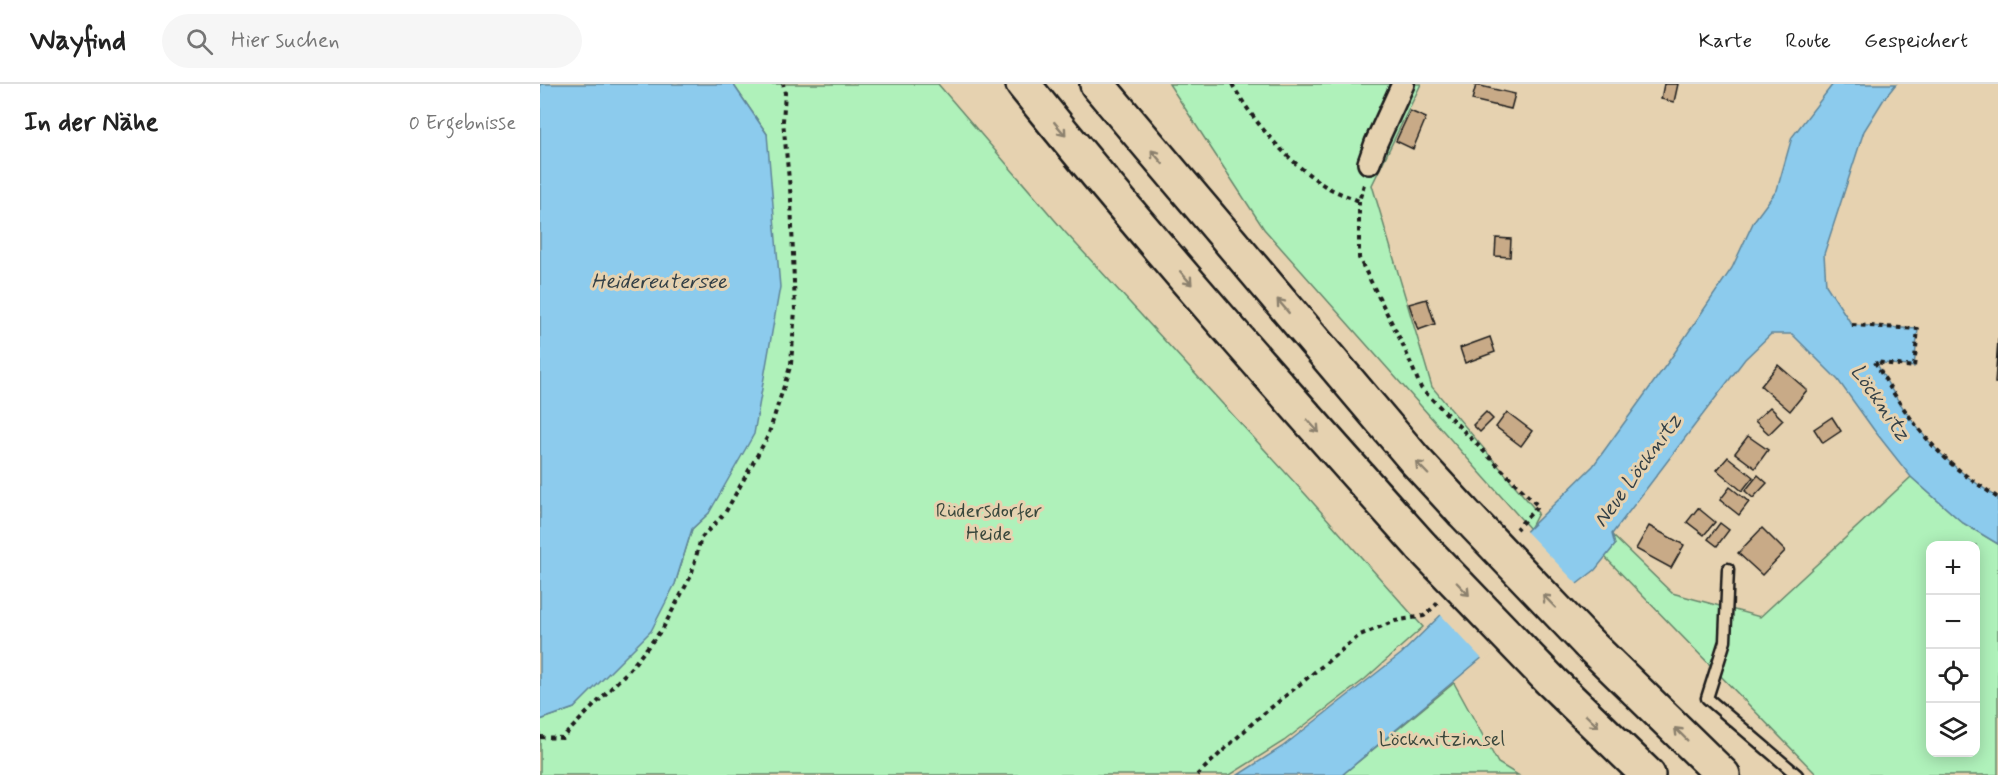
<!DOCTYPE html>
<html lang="de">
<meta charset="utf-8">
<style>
:root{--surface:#fff;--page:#f6f6f6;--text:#222;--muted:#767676;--line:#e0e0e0}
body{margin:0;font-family:Mynerve,sans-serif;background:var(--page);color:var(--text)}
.controls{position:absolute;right:18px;bottom:18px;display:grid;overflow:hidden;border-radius:12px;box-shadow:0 3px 15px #0003}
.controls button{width:54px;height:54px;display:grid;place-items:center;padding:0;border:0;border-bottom:2px solid var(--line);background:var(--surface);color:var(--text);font:30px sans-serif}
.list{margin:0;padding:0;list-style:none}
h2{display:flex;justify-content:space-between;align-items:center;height:78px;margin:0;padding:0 24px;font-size:26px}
h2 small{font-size:20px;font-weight:400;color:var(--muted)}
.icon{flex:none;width:33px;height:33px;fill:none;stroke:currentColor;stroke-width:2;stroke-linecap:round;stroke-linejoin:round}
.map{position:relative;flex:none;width:1458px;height:691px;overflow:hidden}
header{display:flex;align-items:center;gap:36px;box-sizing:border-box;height:84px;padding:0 30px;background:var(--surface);border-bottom:2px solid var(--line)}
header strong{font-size:28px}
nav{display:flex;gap:33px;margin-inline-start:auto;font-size:21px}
.search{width:420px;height:54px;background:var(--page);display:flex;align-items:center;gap:15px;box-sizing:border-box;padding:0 21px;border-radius:33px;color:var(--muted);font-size:22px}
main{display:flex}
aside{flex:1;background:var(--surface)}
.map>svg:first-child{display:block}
.green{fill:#aff1ba;stroke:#66866b;stroke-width:1.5;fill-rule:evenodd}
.water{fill:#8ccbed;stroke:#5f8599;stroke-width:1.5}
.pier{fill:#e6d2b0}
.building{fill:#c8aa87;stroke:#1c1c1c;stroke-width:1.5}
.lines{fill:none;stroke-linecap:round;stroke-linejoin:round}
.service-casing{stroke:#1c1c1c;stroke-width:15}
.minor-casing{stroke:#1c1c1c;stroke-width:26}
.motorway-casing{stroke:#1c1c1c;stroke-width:38}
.path{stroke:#1c1c1c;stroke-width:4;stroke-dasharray:4.5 4.5;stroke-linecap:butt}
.service{stroke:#e6d2b0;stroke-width:10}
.minor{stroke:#e6d2b0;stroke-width:21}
.motorway{stroke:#e6d2b0;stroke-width:33}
.motorway-bridge-casing{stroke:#1c1c1c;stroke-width:38;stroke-linecap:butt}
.motorway-bridge{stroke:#e6d2b0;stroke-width:33}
.oneway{stroke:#8b806d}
.labels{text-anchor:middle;stroke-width:6;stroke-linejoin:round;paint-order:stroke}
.park-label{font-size:20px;fill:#39473c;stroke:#e6d2b0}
.water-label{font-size:21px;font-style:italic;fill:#323f46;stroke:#e6d2b0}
</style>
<header>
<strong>Wayfind</strong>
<div class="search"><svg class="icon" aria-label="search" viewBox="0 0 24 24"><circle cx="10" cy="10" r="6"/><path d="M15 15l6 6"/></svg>Hier suchen</div>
<nav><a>Karte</a><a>Route</a><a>Gespeichert</a></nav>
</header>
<main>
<aside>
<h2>In der Nähe<small>0 Ergebnisse</small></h2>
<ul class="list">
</ul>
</aside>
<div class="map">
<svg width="1458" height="691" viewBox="0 0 1458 691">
<rect width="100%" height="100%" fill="#e6d2b0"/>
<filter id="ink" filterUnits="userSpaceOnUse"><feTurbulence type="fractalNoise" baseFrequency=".0167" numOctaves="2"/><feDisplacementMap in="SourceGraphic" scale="12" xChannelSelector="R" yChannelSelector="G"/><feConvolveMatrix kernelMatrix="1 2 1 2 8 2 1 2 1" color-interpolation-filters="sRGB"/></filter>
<g filter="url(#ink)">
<g class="green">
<path d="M 193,0 L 398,0 L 525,148 L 767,412 L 883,543 L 825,595 L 744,657 L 690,691 L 0,691 L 0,636 L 34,624 L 135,500 L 152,445 L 169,429 L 227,50 Z"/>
<path d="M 629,0 L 881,0 L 832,101 L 892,303 L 998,429 L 990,445 L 724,145 Z"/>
<path d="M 1371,393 L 1423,439 L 1458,460 L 1458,691 L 1277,691 L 1065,473 L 1075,461 L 1072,451 L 1132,509 L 1220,533 ZM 1390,461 L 1436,461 L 1436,668 L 1390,668 Z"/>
<path d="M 914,599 L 958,679 L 978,691 L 802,691 Z"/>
</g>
<g class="water">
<path d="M 0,0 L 193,0 L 227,50 L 240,203 L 214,350 L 169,429 L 152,445 L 135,500 L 111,547 L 34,624 L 0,636 Z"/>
<path d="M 1293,0 L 1356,0 L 1344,15 L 1324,47 L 1284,170 L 1286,201 L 1312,241 L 1378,245 L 1374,283 L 1336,278 C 1357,319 1387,362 1424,390 C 1435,399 1447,406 1458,414 L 1458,460 L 1423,439 L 1371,393 L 1334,346 L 1298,296 L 1252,250 L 1231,250 L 1205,275 L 1072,450 L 1075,461 L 1055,486 L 950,567 L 802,691 L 698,691 L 742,663 L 861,570 L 1053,382 L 1129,277 L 1192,184 L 1214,137 L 1237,106 L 1252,53 Z"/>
</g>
<path class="pier" d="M 984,445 L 1039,502 L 944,577 L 898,528 Z"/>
<g class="building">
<path d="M 1124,0 L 1138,0 L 1134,18 L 1121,15 Z"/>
<path d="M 936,1 L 975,10 L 971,25 L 932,16 Z"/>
<path d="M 870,27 L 886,34 L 873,65 L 856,57 Z"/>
<path d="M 956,154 L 971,155 L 970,173 L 955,172 Z"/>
<path d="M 887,215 L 895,240 L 878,246 L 869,220 Z"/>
<path d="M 950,253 L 955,268 L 925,279 L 920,264 Z"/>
<path d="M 1458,255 L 1458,299 L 1455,299 Z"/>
<path d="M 1238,281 L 1267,306 L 1250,327 L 1221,302 Z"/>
<path d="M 1230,323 L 1243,336 L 1229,350 L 1215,337 Z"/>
<path d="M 946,328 L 953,335 L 940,348 L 933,341 Z"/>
<path d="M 967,328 L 992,347 L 981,362 L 956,343 Z"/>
<path d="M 1292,333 L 1301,347 L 1283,359 L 1274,345 Z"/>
<path d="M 1208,352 L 1228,366 L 1215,384 L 1195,369 Z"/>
<path d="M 1188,373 L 1213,393 L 1202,407 L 1177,386 Z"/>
<path d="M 1218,391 L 1227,399 L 1213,414 L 1205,407 Z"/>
<path d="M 1190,403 L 1209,418 L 1199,431 L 1180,416 Z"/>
<path d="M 1158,424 L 1175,438 L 1164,451 L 1147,438 Z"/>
<path d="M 1180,439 L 1189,446 L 1177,462 L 1168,455 Z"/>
<path d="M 1109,442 L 1144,461 L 1131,484 L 1096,465 Z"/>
<path d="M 1222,444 L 1245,467 L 1222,491 L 1198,469 Z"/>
</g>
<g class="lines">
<defs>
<path id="service" d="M 1188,485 L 1185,557 L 1167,614 L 1257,691"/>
<path id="minor" d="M 829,79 L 836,59 L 863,0"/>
<g id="motorway">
<path d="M 483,0 C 611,159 746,311 882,463"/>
<path d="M 557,0 L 875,376 L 922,427"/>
<path d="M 1049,560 L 1183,691"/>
<path d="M 1010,596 L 1108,691"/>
</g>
</defs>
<use href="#service" class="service-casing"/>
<use href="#minor" class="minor-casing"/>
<use href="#motorway" class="motorway-casing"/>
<g class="path">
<path d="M 692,0 C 715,40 746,76 785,102 C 795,108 808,112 819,117 L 825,97"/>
<path d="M 819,117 L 819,174 L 863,261 L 881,304 L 998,422 L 976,445"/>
<path d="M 1312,241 L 1378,245 L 1374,283 L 1335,278"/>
<path d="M 1335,278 C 1358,319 1386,361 1424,390 C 1435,399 1447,406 1458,414"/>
<path d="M 0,653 L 22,654 L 90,585 L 123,544 L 151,492 L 161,454 L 185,429 L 228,352 L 251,280 L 255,226 L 251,115 L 243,37 L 245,9 L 243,0"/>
<path d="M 657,691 L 716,636 L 820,551 L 855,537 L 884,532 L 899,518"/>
</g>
<use href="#service" class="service"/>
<use href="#minor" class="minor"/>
<use href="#motorway" class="motorway"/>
<defs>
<g id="motorway-bridge">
<path d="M 922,427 L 1049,560"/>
<path d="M 882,463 L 1010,596"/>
</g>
</defs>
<use href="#motorway-bridge" class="motorway-bridge-casing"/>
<use href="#motorway-bridge" class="motorway-bridge"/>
</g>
<defs><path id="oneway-shaft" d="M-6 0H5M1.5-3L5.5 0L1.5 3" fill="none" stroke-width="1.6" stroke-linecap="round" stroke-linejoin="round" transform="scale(1.5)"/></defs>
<g class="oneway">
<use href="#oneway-shaft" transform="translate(520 45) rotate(50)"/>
<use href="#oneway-shaft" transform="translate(617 73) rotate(-130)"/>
<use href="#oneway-shaft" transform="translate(646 194) rotate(49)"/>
<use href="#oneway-shaft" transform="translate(743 222) rotate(-130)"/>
<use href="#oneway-shaft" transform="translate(773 342) rotate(48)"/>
<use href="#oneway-shaft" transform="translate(882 384) rotate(-134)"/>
<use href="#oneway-shaft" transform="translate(923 505) rotate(46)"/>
<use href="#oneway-shaft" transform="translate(1009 517) rotate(-134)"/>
<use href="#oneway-shaft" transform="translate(1052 637) rotate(44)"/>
<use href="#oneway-shaft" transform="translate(1141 650) rotate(-135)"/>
</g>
</g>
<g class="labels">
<g class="park-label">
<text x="449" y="433">Rüdersdorfer<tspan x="449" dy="23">Heide</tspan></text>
<text x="902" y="661">Löcknitzinsel</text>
</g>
<g class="water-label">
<text x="119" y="204">Heidereutersee</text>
<text transform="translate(1341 318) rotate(55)" y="7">Löcknitz</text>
<text transform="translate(1097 386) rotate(-54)" y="7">Neue Löcknitz</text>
</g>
</g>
</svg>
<div class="controls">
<button>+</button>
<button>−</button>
<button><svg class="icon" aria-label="locate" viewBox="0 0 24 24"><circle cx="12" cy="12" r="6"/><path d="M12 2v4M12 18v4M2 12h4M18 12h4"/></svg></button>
<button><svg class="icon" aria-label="layers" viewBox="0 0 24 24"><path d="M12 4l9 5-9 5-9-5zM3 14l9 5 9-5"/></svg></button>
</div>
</div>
</main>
